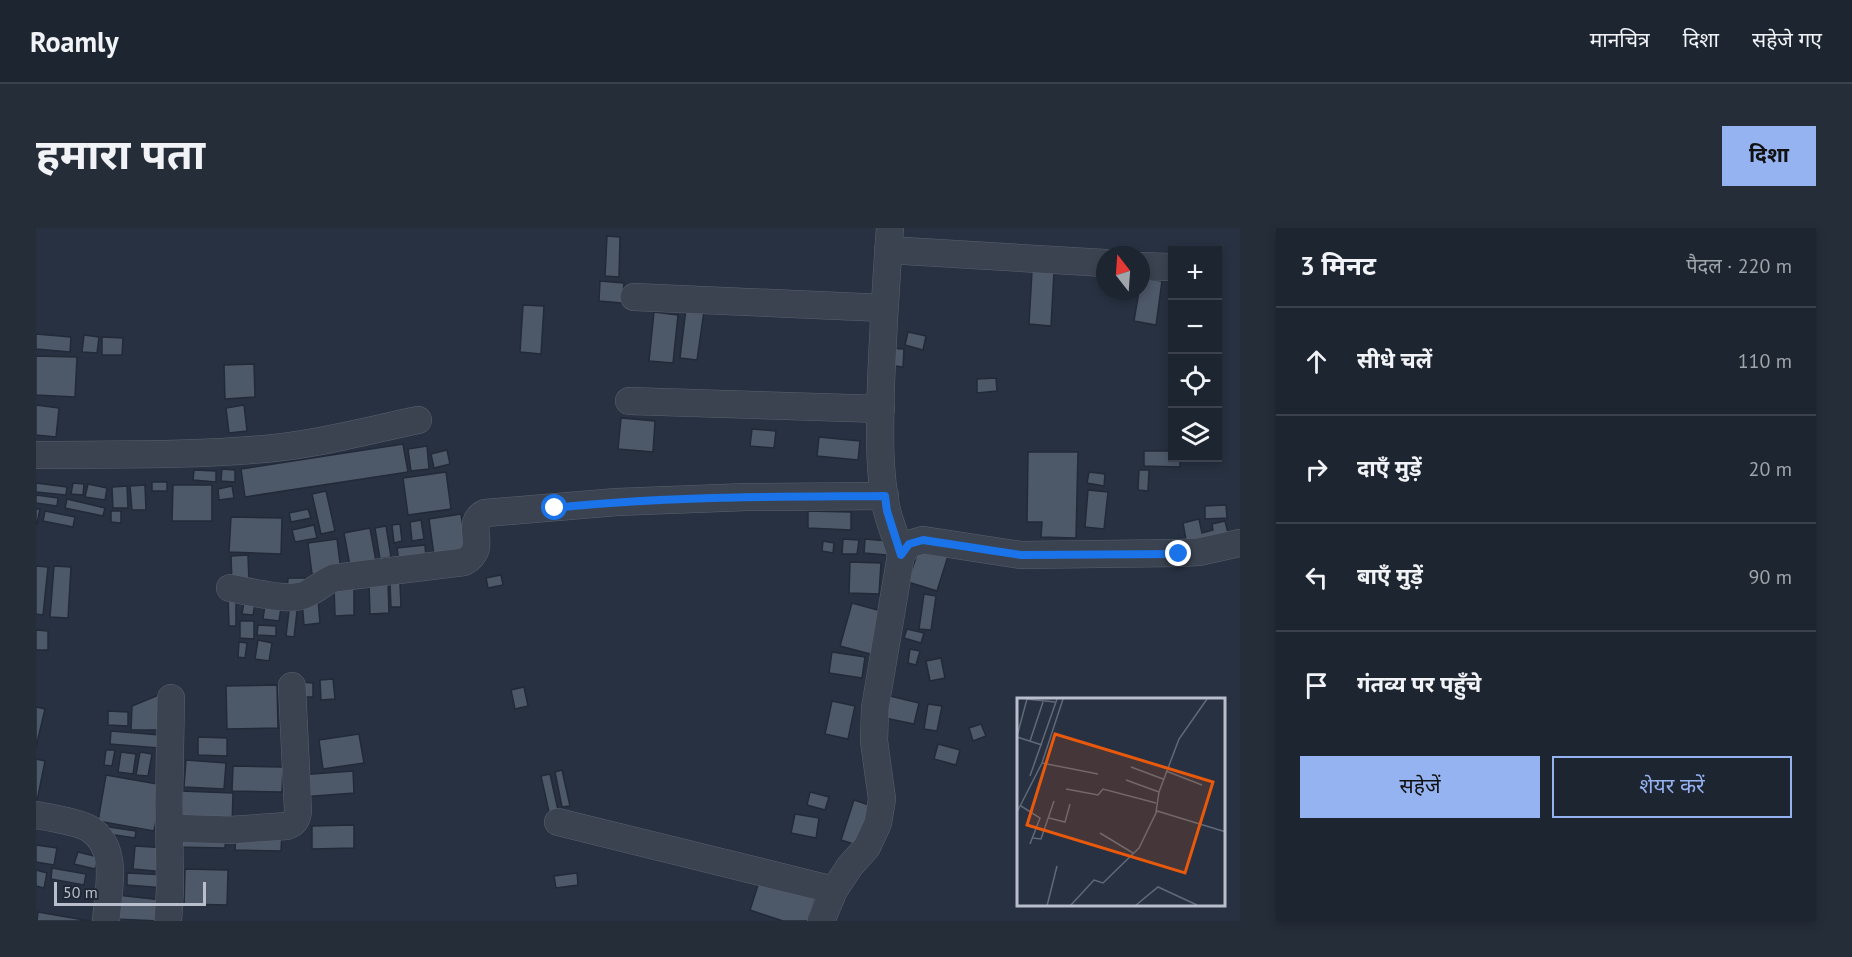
<!DOCTYPE html>
<html lang="hi">
<meta charset="utf-8">
<style>
:root{--surface:#1d2531;--page:#252d39;--text:#f1f3f6;--muted:#a0a5ab;--line:#3b424d;--accent:#95b2f1}
body{margin:0;font-family:"PT Sans","Noto Sans Devanagari",sans-serif;background:var(--page);color:var(--text)}
.controls{position:absolute;right:18px;top:18px;display:grid;overflow:hidden;border-radius:0px;box-shadow:0 3px 9px #0003}
.controls button{width:54px;height:54px;display:grid;place-items:center;padding:0;border:0;border-bottom:2px solid var(--line);background:var(--surface);color:var(--text);font:30px sans-serif}
.compass{position:absolute;left:1060px;top:18px;width:54px;height:54px;border-radius:50%;background:var(--surface);box-shadow:0 3px 9px #0003;rotate:343deg}
.scale{position:absolute;left:18px;bottom:15px;width:152px;box-sizing:border-box;padding-left:6px;border:3px solid #b8becb;border-top:0;font-size:16px;line-height:21px;white-space:nowrap;color:#b8becb;-webkit-text-stroke:4px #202836;paint-order:stroke}
.stop{position:absolute;width:18px;height:18px;margin:-14px;border:4px solid #1a73e8;border-radius:50%;background:#fff}
.stop.end{background:#1a73e8;border-color:#fff;box-shadow:0 2px 6px #0008}
.list{margin:0;padding:0;list-style:none}
h2{display:flex;justify-content:space-between;align-items:center;height:78px;margin:0;padding:0 24px;font-size:26px}
h2 small{font-size:20px;font-weight:400;color:var(--muted)}
.list li{display:grid;grid-template-columns:39px 1fr auto;gap:18px;align-items:center;box-sizing:border-box;height:108px;padding:0 24px;border-top:2px solid var(--line)}
.list b{display:block;font-size:22px;white-space:nowrap}
.list em{font-size:20px;font-style:normal;color:var(--muted)}
.actions{display:flex;gap:12px;padding:18px 24px}
.actions a{flex:1;padding:14px 0;border:2px solid var(--accent);border-radius:0px;text-align:center;font-size:21px;color:var(--accent)}
.actions .main{background:var(--accent);color:#111}
.icon{flex:none;width:33px;height:33px;fill:none;stroke:currentColor;stroke-width:2;stroke-linecap:round;stroke-linejoin:round}
.map{position:relative;flex:none;width:1204px;height:693px;overflow:hidden;border-radius:0px}
header{display:flex;align-items:center;gap:36px;box-sizing:border-box;height:84px;padding:0 30px;background:var(--surface);border-bottom:2px solid var(--line)}
header strong{font-size:28px}
nav{display:flex;gap:33px;margin-inline-start:auto;font-size:21px}
.intro{display:flex;align-items:center;justify-content:space-between;box-sizing:border-box;height:144px;padding:0 36px}
h1{margin:0;font-size:42px}
.button{padding:15px 27px;border-radius:0px;background:var(--accent);color:#111;font-size:21px;font-weight:700}
main{display:flex;gap:36px;padding:0 36px}
aside{flex:1;background:var(--surface);border-radius:0px;box-shadow:0 3px 9px #0003}
.map>svg:first-child{display:block}
.building{fill:#4d5869;stroke:#222a38;stroke-width:1.5}
.lines{fill:none;stroke-linecap:round;stroke-linejoin:round}
.minor-casing{stroke:#59616e;stroke-width:28}
.minor{stroke:#3b4350;stroke-width:27}
.route{stroke:#1a73e8;stroke-width:8}
.inset-road{fill:none;stroke:#616978;stroke-width:1.5}
.view{fill:#e8590c;fill-opacity:0.15;stroke:#e8590c;stroke-width:3}
.inset-edge{fill:none;stroke:#b8becb;stroke-width:3}
</style>
<header>
<strong>Roamly</strong>
<nav><a>मानचित्र</a><a>दिशा</a><a>सहेजे गए</a></nav>
</header>
<div class="intro"><h1>हमारा पता</h1><a class="button">दिशा</a></div>
<main>
<div class="map">
<svg width="1204" height="693" viewBox="0 0 1204 693">
<rect width="100%" height="100%" fill="#273141"/>
<g class="building">
<path d="M 571,8 L 584,9 L 583,49 L 569,48 Z"/>
<path d="M 996,43 L 1018,44 L 1015,98 L 993,96 Z"/>
<path d="M 1105,50 L 1126,53 L 1120,97 L 1098,93 L 1103,63 L 1105,63 Z"/>
<path d="M 564,53 L 588,55 L 586,75 L 563,73 Z"/>
<path d="M 487,77 L 508,78 L 505,126 L 484,124 Z"/>
<path d="M 650,81 L 668,83 L 661,132 L 644,130 Z"/>
<path d="M 618,84 L 642,87 L 637,135 L 613,133 Z"/>
<path d="M 872,104 L 890,108 L 887,122 L 869,117 Z"/>
<path d="M 0,106 L 35,109 L 34,124 L 0,121 Z"/>
<path d="M 48,107 L 63,109 L 61,125 L 46,124 Z"/>
<path d="M 66,109 L 87,110 L 86,127 L 66,127 Z"/>
<path d="M 852,120 L 868,121 L 867,139 L 851,137 Z"/>
<path d="M 0,128 L 41,129 L 39,169 L 0,167 Z"/>
<path d="M 218,136 L 219,169 L 189,171 L 188,137 Z"/>
<path d="M 960,150 L 961,163 L 941,165 L 941,151 Z"/>
<path d="M 0,177 L 23,180 L 20,209 L 0,207 Z"/>
<path d="M 208,177 L 211,203 L 193,205 L 190,180 Z"/>
<path d="M 585,190 L 619,193 L 617,224 L 582,221 Z"/>
<path d="M 716,201 L 740,203 L 738,220 L 714,218 Z"/>
<path d="M 783,209 L 824,213 L 822,232 L 781,228 Z"/>
<path d="M 367,216 L 372,244 L 209,269 L 205,241 Z"/>
<path d="M 391,218 L 393,241 L 375,243 L 372,221 Z"/>
<path d="M 411,222 L 414,236 L 398,240 L 395,226 Z"/>
<path d="M 1108,223 L 1136,223 L 1136,230 L 1144,230 L 1144,239 L 1108,238 Z"/>
<path d="M 992,224 L 1042,224 L 1040,310 L 1005,309 L 1006,294 L 991,294 Z"/>
<path d="M 186,241 L 199,242 L 199,254 L 185,253 Z"/>
<path d="M 158,242 L 180,243 L 180,254 L 157,252 Z"/>
<path d="M 1103,242 L 1113,242 L 1112,263 L 1102,262 Z"/>
<path d="M 410,244 L 415,281 L 372,287 L 367,250 Z"/>
<path d="M 1053,244 L 1069,246 L 1068,258 L 1051,255 Z"/>
<rect x="116" y="254" width="15" height="9"/>
<path d="M 0,255 L 31,259 L 30,267 L 0,264 Z"/>
<path d="M 37,255 L 48,256 L 47,267 L 35,266 Z"/>
<path d="M 52,256 L 71,260 L 69,272 L 49,269 Z"/>
<path d="M 109,257 L 110,282 L 96,282 L 94,258 Z"/>
<path d="M 137,257 L 176,257 L 176,293 L 136,293 Z"/>
<path d="M 91,258 L 92,280 L 77,280 L 76,259 Z"/>
<path d="M 196,258 L 198,270 L 183,272 L 182,261 Z"/>
<path d="M 1052,262 L 1072,264 L 1068,301 L 1049,299 Z"/>
<path d="M 290,263 L 299,303 L 285,306 L 276,266 Z"/>
<path d="M 0,267 L 22,270 L 21,278 L 0,275 Z"/>
<path d="M 31,271 L 69,280 L 67,288 L 29,280 Z"/>
<path d="M 1190,277 L 1191,290 L 1169,291 L 1169,278 Z"/>
<path d="M 0,281 L 4,281 L 1,296 L 0,296 Z"/>
<path d="M 272,281 L 275,290 L 255,294 L 253,285 Z"/>
<path d="M 9,283 L 39,289 L 37,299 L 7,293 Z"/>
<path d="M 75,283 L 85,283 L 85,295 L 75,294 Z"/>
<path d="M 772,283 L 815,284 L 815,302 L 772,300 Z"/>
<path d="M 425,286 L 430,322 L 398,327 L 393,291 Z"/>
<path d="M 195,289 L 246,290 L 245,326 L 193,324 Z"/>
<path d="M 1163,291 L 1166,305 L 1177,302 L 1176,296 L 1189,293 L 1193,309 L 1151,318 L 1147,295 Z"/>
<path d="M 385,292 L 388,311 L 376,313 L 374,294 Z"/>
<path d="M 364,296 L 366,313 L 358,315 L 356,297 Z"/>
<path d="M 278,297 L 281,310 L 259,314 L 256,302 Z"/>
<path d="M 350,298 L 355,329 L 344,331 L 339,300 Z"/>
<path d="M 334,300 L 340,333 L 314,338 L 308,305 Z"/>
<path d="M 301,311 L 305,343 L 276,346 L 272,315 Z"/>
<path d="M 807,311 L 823,312 L 821,326 L 806,326 Z"/>
<path d="M 829,311 L 852,313 L 851,327 L 828,325 Z"/>
<path d="M 787,313 L 798,315 L 797,325 L 786,323 Z"/>
<path d="M 389,317 L 390,330 L 363,334 L 361,320 Z"/>
<path d="M 883,320 L 912,328 L 901,363 L 872,354 Z"/>
<path d="M 212,327 L 213,355 L 196,355 L 195,328 Z"/>
<path d="M 814,334 L 845,335 L 843,366 L 813,365 Z"/>
<path d="M 0,338 L 12,339 L 7,387 L 0,386 Z"/>
<path d="M 18,338 L 35,339 L 32,390 L 14,389 Z"/>
<path d="M 465,347 L 467,357 L 452,360 L 450,350 Z"/>
<path d="M 252,350 L 269,350 L 269,365 L 251,364 Z"/>
<path d="M 352,354 L 353,385 L 334,386 L 333,355 Z"/>
<path d="M 354,355 L 364,355 L 365,379 L 355,379 Z"/>
<path d="M 318,357 L 318,387 L 299,388 L 298,358 Z"/>
<path d="M 888,366 L 900,368 L 895,402 L 883,401 Z"/>
<path d="M 192,367 L 200,367 L 200,398 L 193,398 Z"/>
<path d="M 209,368 L 220,369 L 217,387 L 206,386 Z"/>
<path d="M 230,370 L 246,373 L 243,393 L 227,391 Z"/>
<path d="M 282,371 L 284,395 L 268,397 L 266,373 Z"/>
<path d="M 254,374 L 262,375 L 258,409 L 250,408 Z"/>
<path d="M 816,375 L 849,384 L 838,427 L 804,418 Z"/>
<path d="M 204,393 L 218,393 L 218,411 L 204,410 Z"/>
<path d="M 222,397 L 240,398 L 240,408 L 221,407 Z"/>
<path d="M 871,401 L 888,405 L 885,415 L 868,410 Z"/>
<path d="M 0,402 L 12,403 L 12,422 L 0,422 Z"/>
<path d="M 222,412 L 236,415 L 233,433 L 219,431 Z"/>
<path d="M 203,414 L 211,415 L 209,430 L 202,429 Z"/>
<path d="M 874,421 L 884,423 L 880,437 L 872,435 Z"/>
<path d="M 796,424 L 829,429 L 826,450 L 793,445 Z"/>
<path d="M 905,430 L 909,450 L 894,453 L 890,433 Z"/>
<path d="M 297,451 L 299,471 L 285,472 L 284,452 Z"/>
<path d="M 264,454 L 277,455 L 277,469 L 264,469 Z"/>
<path d="M 241,457 L 242,500 L 191,501 L 190,458 Z"/>
<path d="M 488,459 L 492,478 L 479,481 L 475,462 Z"/>
<path d="M 125,466 L 128,502 L 95,502 L 96,478 Z"/>
<path d="M 854,468 L 883,475 L 878,496 L 849,490 Z"/>
<path d="M 796,473 L 819,478 L 812,511 L 789,506 Z"/>
<path d="M 892,476 L 906,478 L 901,503 L 888,501 Z"/>
<path d="M 0,479 L 9,481 L 0,519 Z"/>
<path d="M 72,483 L 92,484 L 92,498 L 72,497 Z"/>
<path d="M 945,496 L 950,508 L 937,513 L 933,500 Z"/>
<path d="M 75,503 L 124,507 L 123,520 L 74,516 Z"/>
<path d="M 323,506 L 328,535 L 287,541 L 283,512 Z"/>
<path d="M 162,509 L 191,510 L 191,528 L 162,527 Z"/>
<path d="M 902,516 L 924,522 L 920,537 L 898,531 Z"/>
<path d="M 70,522 L 79,522 L 76,538 L 68,537 Z"/>
<path d="M 85,524 L 100,526 L 97,546 L 82,544 Z"/>
<path d="M 104,524 L 116,526 L 112,548 L 100,547 Z"/>
<path d="M 0,531 L 9,533 L 0,578 Z"/>
<path d="M 150,532 L 190,535 L 188,561 L 148,559 Z"/>
<path d="M 197,538 L 247,539 L 246,564 L 196,563 Z"/>
<path d="M 526,542 L 534,578 L 526,579 L 519,544 Z"/>
<path d="M 317,543 L 318,565 L 265,569 L 263,547 Z"/>
<path d="M 514,546 L 522,582 L 513,584 L 505,548 Z"/>
<path d="M 70,547 L 127,557 L 118,603 L 62,593 Z"/>
<path d="M 144,563 L 197,565 L 196,599 L 143,597 Z"/>
<path d="M 774,564 L 793,569 L 789,582 L 771,577 Z"/>
<path d="M 818,572 L 836,578 L 824,618 L 805,612 Z"/>
<path d="M 759,586 L 783,590 L 780,610 L 755,605 Z"/>
<path d="M 318,597 L 318,620 L 276,621 L 276,598 Z"/>
<path d="M 73,599 L 100,603 L 99,610 L 72,606 Z"/>
<path d="M 200,603 L 246,604 L 245,623 L 199,622 Z"/>
<path d="M 136,604 L 190,604 L 189,620 L 136,619 Z"/>
<path d="M 0,617 L 21,620 L 18,637 L 0,634 Z"/>
<path d="M 99,618 L 132,620 L 130,644 L 97,641 Z"/>
<path d="M 42,624 L 62,629 L 59,641 L 38,636 Z"/>
<path d="M 16,640 L 50,646 L 48,657 L 15,651 Z"/>
<path d="M 149,641 L 192,642 L 191,677 L 148,676 Z"/>
<path d="M 0,642 L 11,645 L 8,660 L 0,658 Z"/>
<path d="M 91,645 L 130,647 L 129,660 L 91,657 Z"/>
<path d="M 541,645 L 542,657 L 520,660 L 518,648 Z"/>
<path d="M 724,651 L 780,669 L 772,693 L 747,693 L 714,682 Z"/>
<path d="M 81,667 L 126,672 L 124,693 L 78,691 Z"/>
<path d="M 2,684 L 54,693 L 1,693 Z"/>
</g>
<g class="lines">
<defs>
<g id="minor">
<path d="M 854,0 C 850,52 847,103 845,155 C 844,197 842,242 851,283 C 855,298 861,312 865,327"/>
<path d="M 852,22 L 1069,35"/>
<path d="M 1105,38 L 1133,39"/>
<path d="M 598,69 L 848,80"/>
<path d="M 593,173 L 845,181"/>
<path d="M 0,227 C 78,226 160,228 238,220 C 286,215 334,202 382,192"/>
<path d="M 194,360 C 211,363 249,373 265,368 C 277,365 287,354 298,350 L 428,334 C 455,319 426,297 449,285 L 581,274 L 711,269 L 849,268"/>
<path d="M 0,587 C 12,589 45,595 54,601 C 84,621 72,663 70,693"/>
<path d="M 522,594 L 798,662"/>
<path d="M 133,600 L 194,602 L 251,598 C 259,595 261,591 262,583 L 256,458"/>
<path d="M 132,693 L 134,662 L 133,574 L 135,470"/>
<path d="M 785,693 L 798,662 L 814,638 L 831,619 L 842,595 L 846,571 L 838,513 L 839,480 L 865,327 L 873,316 L 887,312 L 985,327 L 1143,325 L 1163,324 L 1204,315"/>
</g>
</defs>
<use href="#minor" class="minor-casing"/>
<use href="#minor" class="minor"/>
</g>
<g class="lines">
<path class="route" d="M 519,280 C 629,268 739,269 849,268 L 851,283 L 865,327 L 873,316 L 887,312 L 985,327 L 1143,326"/>
</g>
<g transform="translate(981 470)">
<rect width="208" height="208" fill="#273141"/>
<path class="inset-road" d="M 9,1 L 38,4M 0,38 L 10,1M 0,39 L 25,47M 13,43 L 26,4M 25,65 L 81,76M 114,69 L 146,81M 149,73 L 185,87M 13,78 L 40,1M 109,82 L 142,94M 49,91 L 81,97 L 86,91 L 139,105M 4,108 L 23,120 L 13,146M 0,114 L 25,65 L 46,1M 139,114 L 142,94 L 162,41 L 190,1M 32,120 L 48,124 L 53,106M 83,135 L 116,155M 16,140 L 24,141 L 37,103M 30,208 L 40,168M 53,208 L 77,182 L 86,185 L 122,150 L 140,113 L 209,134M 118,208 L 141,189 L 180,207"/>
<path class="view" d="M 38,36 L 196,84 L 168,175 L 10,127 Z"/>
<rect width="208" height="208" class="inset-edge"/>
</g>
</svg>
<div class="controls">
<button>+</button>
<button>−</button>
<button><svg class="icon" aria-label="locate" viewBox="0 0 24 24"><circle cx="12" cy="12" r="6"/><path d="M12 2v4M12 18v4M2 12h4M18 12h4"/></svg></button>
<button><svg class="icon" aria-label="layers" viewBox="0 0 24 24"><path d="M12 4l9 5-9 5-9-5zM3 14l9 5 9-5"/></svg></button>
</div>
<svg class="compass" viewBox="-18 -18 36 36"><path d="M0-13l5 13h-10z" fill="#e53935"/><path d="M0 13l5-13h-10z" fill="#a0a5ab"/></svg>
<div class="scale">50 m</div>
<div class="stop" style="left:519px;top:280px"></div>
<div class="stop end" style="left:1143px;top:326px"></div>
</div>
<aside>
<h2>3 मिनट<small>पैदल · 220 m</small></h2>
<ul class="list">
<li><svg class="icon" aria-label="ahead" viewBox="0 0 24 24"><path d="M12 20V5M6 11l6-6 6 6"/></svg><div><b>सीधे चलें</b></div><em>110 m</em></li>
<li><svg class="icon" aria-label="right" viewBox="0 0 24 24"><path d="M7 20v-9h11M14 6l5 5-5 5"/></svg><div><b>दाएँ मुड़ें</b></div><em>20 m</em></li>
<li><svg class="icon" aria-label="left" viewBox="0 0 24 24"><path d="M17 20v-9H6M10 6l-5 5 5 5"/></svg><div><b>बाएँ मुड़ें</b></div><em>90 m</em></li>
<li><svg class="icon" aria-label="arrive" viewBox="0 0 24 24"><path d="M6 21V4h12l-3 4 3 4H6"/></svg><div><b>गंतव्य पर पहुँचे</b></div></li>
</ul>
<div class="actions"><a class="main">सहेजें</a><a>शेयर करें</a></div>
</aside>
</main>
